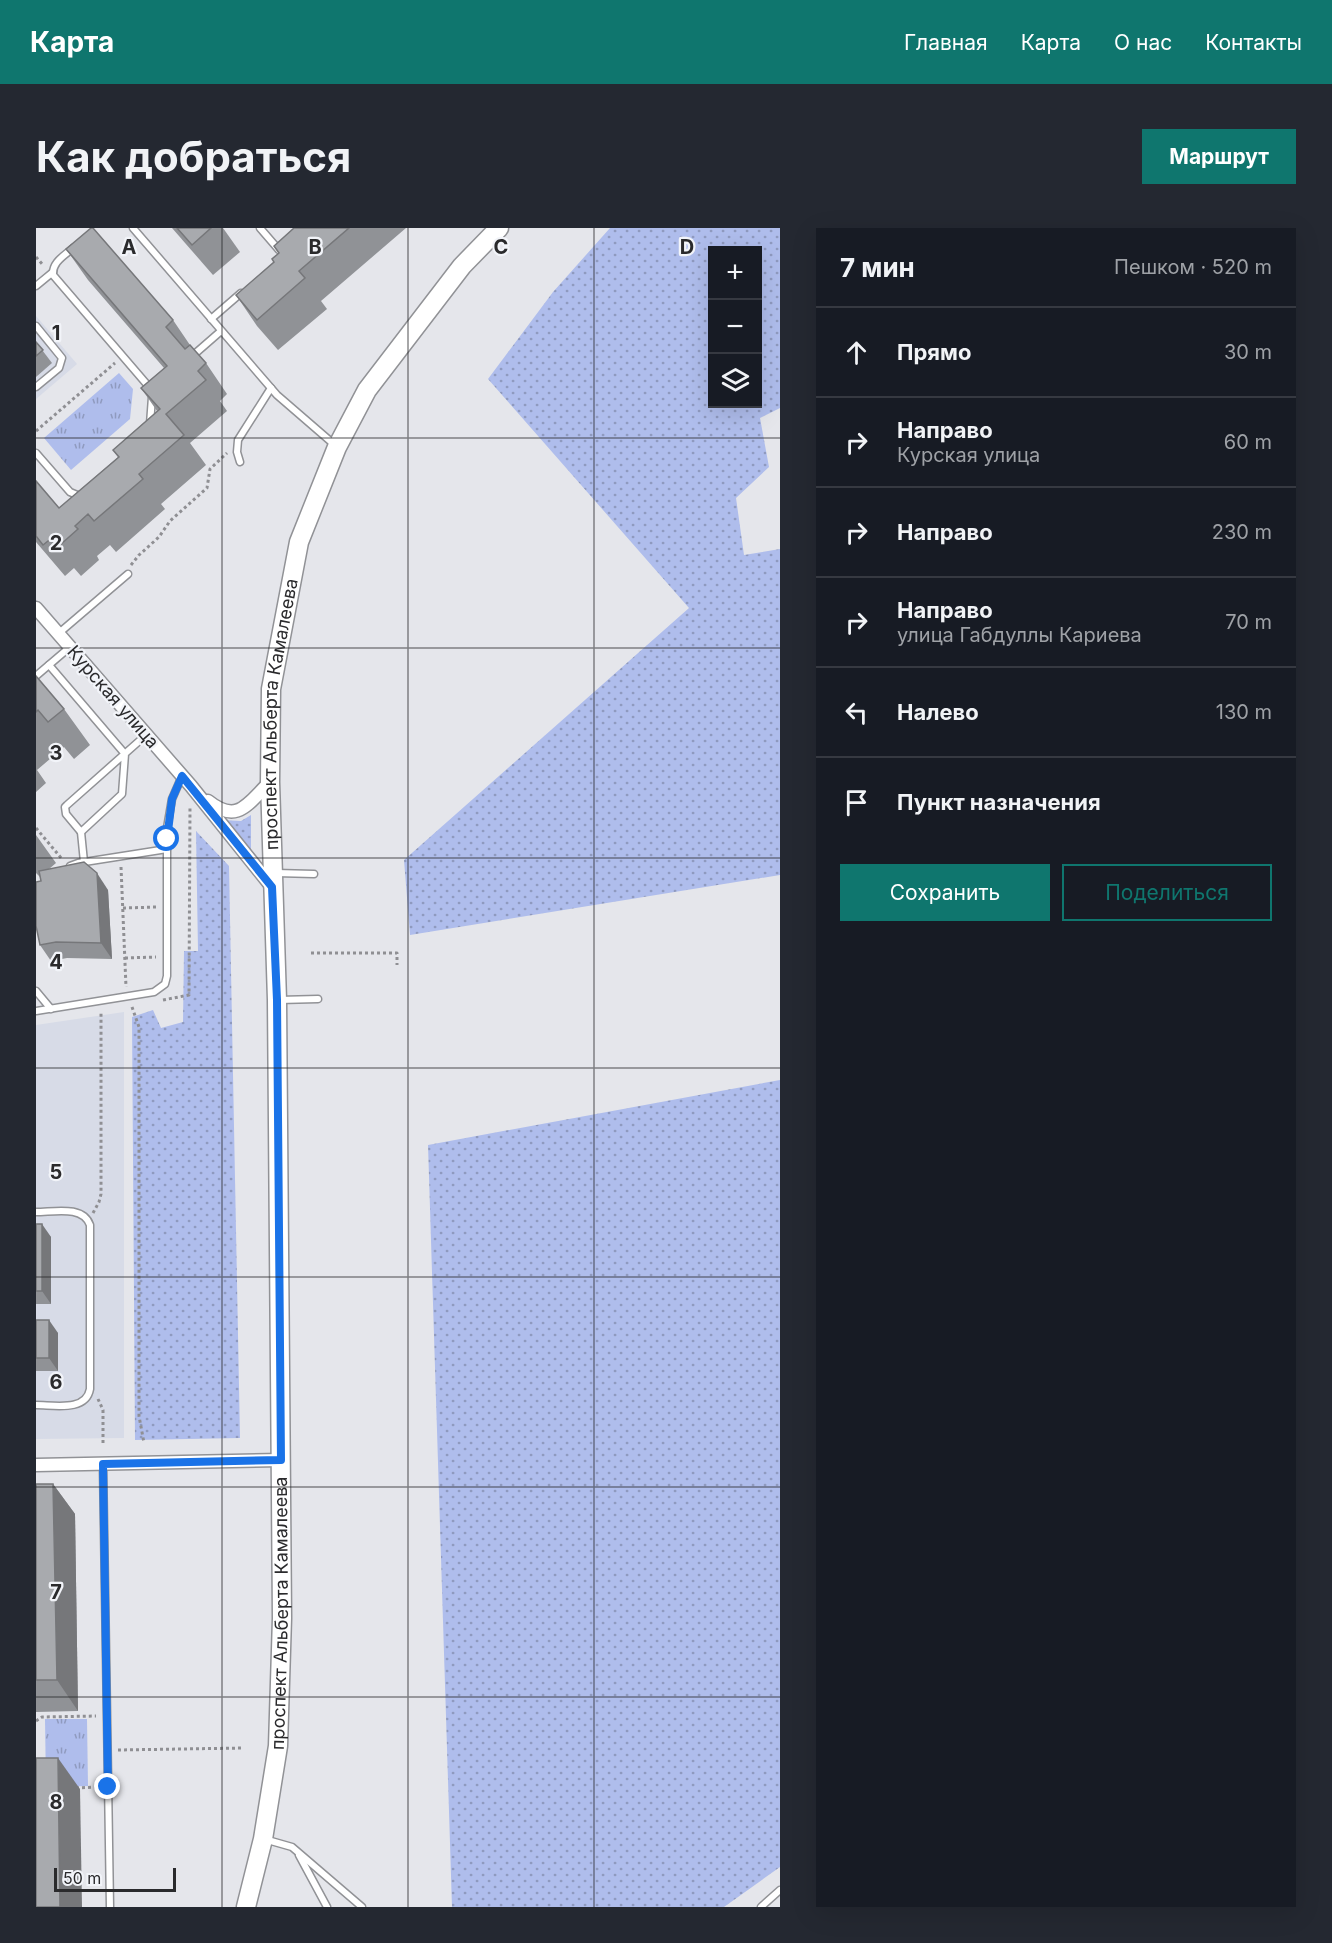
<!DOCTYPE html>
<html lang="ru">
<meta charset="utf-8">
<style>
:root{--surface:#171b24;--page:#242831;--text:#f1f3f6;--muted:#9ea1a6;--line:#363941;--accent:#0f766e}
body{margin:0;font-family:Inter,sans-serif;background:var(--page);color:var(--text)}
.controls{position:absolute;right:18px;top:18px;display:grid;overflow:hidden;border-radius:0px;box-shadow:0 6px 24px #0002}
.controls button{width:54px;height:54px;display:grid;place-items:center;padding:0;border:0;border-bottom:2px solid var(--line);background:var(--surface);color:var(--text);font:30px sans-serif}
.scale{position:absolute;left:18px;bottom:15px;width:122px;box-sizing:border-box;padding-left:6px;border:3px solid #2a2a2c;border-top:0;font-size:16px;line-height:21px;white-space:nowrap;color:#2a2a2c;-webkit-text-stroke:4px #f2f4f9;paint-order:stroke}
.stop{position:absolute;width:18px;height:18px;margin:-14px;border:4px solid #1a73e8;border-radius:50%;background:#fff}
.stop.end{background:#1a73e8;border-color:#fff;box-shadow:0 2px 6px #0008}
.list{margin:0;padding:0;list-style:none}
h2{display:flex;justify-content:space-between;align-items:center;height:78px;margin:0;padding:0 24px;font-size:26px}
h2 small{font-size:20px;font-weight:400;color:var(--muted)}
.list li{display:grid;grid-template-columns:39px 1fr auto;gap:18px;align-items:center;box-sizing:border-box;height:90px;padding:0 24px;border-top:2px solid var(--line)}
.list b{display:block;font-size:22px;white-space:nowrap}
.list p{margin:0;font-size:20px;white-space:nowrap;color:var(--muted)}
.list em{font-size:20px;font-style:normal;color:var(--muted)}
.actions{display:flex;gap:12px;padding:18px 24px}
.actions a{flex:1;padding:14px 0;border:2px solid var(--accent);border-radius:0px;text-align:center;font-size:21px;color:var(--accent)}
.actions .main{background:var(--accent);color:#fff}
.icon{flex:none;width:33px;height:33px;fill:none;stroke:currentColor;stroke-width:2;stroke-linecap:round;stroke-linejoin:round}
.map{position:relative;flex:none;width:744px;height:1679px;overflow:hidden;border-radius:0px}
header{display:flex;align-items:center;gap:36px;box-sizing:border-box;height:84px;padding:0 30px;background:var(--accent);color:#fff}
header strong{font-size:28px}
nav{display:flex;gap:33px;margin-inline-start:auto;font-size:21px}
.intro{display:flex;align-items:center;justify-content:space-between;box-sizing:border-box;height:144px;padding:0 36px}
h1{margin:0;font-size:42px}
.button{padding:15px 27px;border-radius:0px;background:var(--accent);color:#fff;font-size:21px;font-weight:700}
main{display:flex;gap:36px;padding:0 36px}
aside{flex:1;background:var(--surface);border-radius:0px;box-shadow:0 6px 24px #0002}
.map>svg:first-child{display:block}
.built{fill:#d7dbe7}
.grass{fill:url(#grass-dots);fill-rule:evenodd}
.park{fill:url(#park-tufts)}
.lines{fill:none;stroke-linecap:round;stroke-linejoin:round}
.lane-casing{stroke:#919296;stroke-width:9}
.street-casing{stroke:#919296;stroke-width:15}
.secondary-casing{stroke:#919296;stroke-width:21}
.path{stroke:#8f8f93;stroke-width:3;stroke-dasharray:3 3;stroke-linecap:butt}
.lane{stroke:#fff;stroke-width:6}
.street{stroke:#fff;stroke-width:12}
.secondary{stroke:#fff;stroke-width:18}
.wall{fill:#909296}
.shaded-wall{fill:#76777a}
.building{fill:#a8aaae;stroke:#76777a;stroke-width:1.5}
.route{stroke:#1a73e8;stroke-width:8}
.grid{fill:none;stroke:#2a2a2c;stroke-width:1.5;stroke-opacity:0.55}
.labels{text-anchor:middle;stroke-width:4.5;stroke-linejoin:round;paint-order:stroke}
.street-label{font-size:18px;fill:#2a2a2c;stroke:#f2f4f9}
.grid-label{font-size:20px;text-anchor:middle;font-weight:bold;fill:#2a2a2c;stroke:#f2f4f9;stroke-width:4.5;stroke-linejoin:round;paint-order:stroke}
</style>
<header>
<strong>Карта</strong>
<nav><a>Главная</a><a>Карта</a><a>О нас</a><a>Контакты</a></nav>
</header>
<div class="intro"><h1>Как добраться</h1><a class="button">Маршрут</a></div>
<main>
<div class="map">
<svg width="744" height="1679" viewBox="0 0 744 1679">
<defs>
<pattern id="grass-dots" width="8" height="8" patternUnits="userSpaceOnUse" patternTransform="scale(1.5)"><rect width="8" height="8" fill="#afbdec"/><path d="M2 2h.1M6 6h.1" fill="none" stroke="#8f9abf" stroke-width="1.8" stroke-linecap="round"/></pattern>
<pattern id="park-tufts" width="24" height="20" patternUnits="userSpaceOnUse" patternTransform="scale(1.5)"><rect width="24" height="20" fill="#afbdec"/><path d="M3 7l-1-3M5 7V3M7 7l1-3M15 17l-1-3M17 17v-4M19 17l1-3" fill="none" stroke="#8f9abf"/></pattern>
</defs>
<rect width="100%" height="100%" fill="#e5e6eb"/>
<g class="built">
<path d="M 0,88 L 41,136 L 0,171 Z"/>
<path d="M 88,784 L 88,1210 L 0,1211 L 0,797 Z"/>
</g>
<g class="grass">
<path d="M 574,0 L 744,0 L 744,180 L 724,190 L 733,239 L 700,270 L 708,327 L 744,321 L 744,647 L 374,707 L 368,632 L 653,380 L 452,151 L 517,64 ZM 676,22 L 722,22 L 722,176 L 676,176 Z"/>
<path d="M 215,587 L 215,625 L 186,592 L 205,593 Z"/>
<path d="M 160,603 L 193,638 L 204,1210 L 99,1212 L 96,789 L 117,782 L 125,800 L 147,794 L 148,723 L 162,723 Z"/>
<path d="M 744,852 L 744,1639 L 688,1679 L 416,1679 L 392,917 Z"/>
</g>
<g class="park">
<path d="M 83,145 L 97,161 L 94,191 L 35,242 L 8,210 Z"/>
<path d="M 9,1491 L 51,1491 L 52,1558 L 10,1559 Z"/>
</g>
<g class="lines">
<defs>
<g id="lane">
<path d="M 97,0 L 241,167 L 300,218"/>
<path d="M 224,0 L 243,22"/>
<path d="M 37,20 C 28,28 16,34 17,47 L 114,160 L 116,169 L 114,196"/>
<path d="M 0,58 L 17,44"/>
<path d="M 175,91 L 205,65"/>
<path d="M 0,98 L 26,130 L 23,140 L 0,159"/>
<path d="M 154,130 L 185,103"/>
<path d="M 0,225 L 34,264 L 41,267 L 46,267"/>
<path d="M 204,234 L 201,224 L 202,212 L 235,160"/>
<path d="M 23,405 L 92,346"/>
<path d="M 13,437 L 89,526 L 86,566 L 45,604 L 30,586 L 29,579 L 31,577 L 110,507"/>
<path d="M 0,448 L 34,419"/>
<path d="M 45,604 L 48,634"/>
<path d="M 34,638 L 42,635 L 131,621"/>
<path d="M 240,645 L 278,646"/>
<path d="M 0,763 L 15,781"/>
<path d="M 243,772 L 282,771"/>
<path d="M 0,783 L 118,764 L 129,756 L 131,748 L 131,600 L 136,571 L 146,548"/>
<path d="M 0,984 C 18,984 47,977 54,997 L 54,1161 C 50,1184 18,1177 0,1177"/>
<path d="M 67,1236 L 74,1679"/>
<path d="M 228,1611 L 256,1619 L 326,1679"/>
<path d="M 263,1627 L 291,1679"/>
<path d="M 725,1679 L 744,1662"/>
</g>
<g id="street">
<path d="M 0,380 L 155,558 L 236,659"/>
<path d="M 172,573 C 202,597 212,575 234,554"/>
<path d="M 0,1237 L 245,1232"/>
</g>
<g id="secondary">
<path id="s1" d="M 210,1679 L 227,1611 L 242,1518 L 246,1390 L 241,772 L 234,554 L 235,461 L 263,314 L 301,219 L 331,162 L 426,38 L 463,0"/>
</g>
</defs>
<use href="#lane" class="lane-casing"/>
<use href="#street" class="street-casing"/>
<use href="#secondary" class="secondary-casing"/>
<g class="path">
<path d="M 0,29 L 7,37"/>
<path d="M 0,203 L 79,135"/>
<path d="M 95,337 L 103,327 L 123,309 L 134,293 L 171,260 L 174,241 L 191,225"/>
<path d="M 0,600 L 26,631"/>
<path d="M 85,639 L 90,759"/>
<path d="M 87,680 L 121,679"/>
<path d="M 275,725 L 361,725 L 361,737"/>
<path d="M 89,730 L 120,729"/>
<path d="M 127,772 L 153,767 L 154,578"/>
<path d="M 96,779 L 103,799 L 103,1188 L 108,1215"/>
<path d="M 57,985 L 63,974 L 65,966 L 65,783"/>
<path d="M 62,1171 L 67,1182 L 67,1216"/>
<path d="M 0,1493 L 6,1489 L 60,1488"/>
<path d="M 82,1522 L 208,1520"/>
<path d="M 40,1560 L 63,1559"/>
</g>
<use href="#lane" class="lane"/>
<use href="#street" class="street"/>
<use href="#secondary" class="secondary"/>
</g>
<g class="wall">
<path d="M 136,0 L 187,0 L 204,24 L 177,47 Z"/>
<path d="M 258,0 L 370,0 L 285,73 L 291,81 L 242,122 L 221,98 L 200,67 L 238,34 L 243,25 L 238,18 Z"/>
<path d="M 30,21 L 137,92 L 156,120 L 170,135 L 191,166 L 184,173 L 191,183 L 154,215 L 170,237 L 125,276 L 129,281 L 80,324 L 74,317 L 61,328 L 63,332 L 45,348 L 38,340 L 29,348 L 0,314 L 0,253 L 23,280 L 82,229 L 77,222 L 121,183 L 105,160 L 128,140 L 52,52 Z"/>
<path d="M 0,114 L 16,135 L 0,149 Z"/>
<path d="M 0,448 L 28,481 L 54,517 L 38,531 L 28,519 L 1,542 L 10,555 L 0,564 Z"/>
<path d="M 0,607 L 20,635 L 13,641 L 72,662 L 76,731 L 31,730 L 15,733 L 4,717 L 5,653 L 4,648 L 4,649 L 0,645 Z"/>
<path d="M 0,996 L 15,1009 L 15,1076 L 0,1076 Z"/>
<path d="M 0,1092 L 22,1105 L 22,1143 L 0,1143 Z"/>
<path d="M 0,1256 L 17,1256 L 39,1286 L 42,1483 L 0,1484 Z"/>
</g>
<g class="shaded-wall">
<path d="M 61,645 L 72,662 L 76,731 L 65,715 Z"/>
<path d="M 6,996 L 15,1009 L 15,1076 L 6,1063 Z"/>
<path d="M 13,1092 L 22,1105 L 22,1143 L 13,1130 Z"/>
<path d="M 17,1256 L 39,1286 L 42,1483 L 21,1452 Z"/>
<path d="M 22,1530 L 44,1561 L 46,1679 L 24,1679 Z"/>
</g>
<g class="building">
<path d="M 55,0 L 57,0 L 137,92 L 130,99 L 149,121 L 154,117 L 170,135 L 162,143 L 170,152 L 130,186 L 148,207 L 103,246 L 107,251 L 58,293 L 52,286 L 39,298 L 42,301 L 24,317 L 17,309 L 7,317 L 0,308 L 0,253 L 23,280 L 83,229 L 77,222 L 124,181 L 105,160 L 131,138 L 30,21 Z"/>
<path d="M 141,0 L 175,0 L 156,17 Z"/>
<path d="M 258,0 L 313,0 L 263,43 L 269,50 L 221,92 L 200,67 L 238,34 L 236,31 L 243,25 L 238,18 Z"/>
<path d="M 0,114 L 7,122 L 0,128 Z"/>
<path d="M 0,448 L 28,481 L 12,494 L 2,482 L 0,484 Z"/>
<path d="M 48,634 L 61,645 L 65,715 L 20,714 L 4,717 L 0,698 L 0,654 L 5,653 L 3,643 Z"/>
<rect x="0" y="996" width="6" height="67"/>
<rect x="0" y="1092" width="13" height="38"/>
<path d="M 0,1256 L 17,1256 L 21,1452 L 0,1452 Z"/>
<path d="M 0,1530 L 22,1530 L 24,1679 L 0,1679 Z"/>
</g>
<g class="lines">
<path class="route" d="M 72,1559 L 67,1236 L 245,1232 L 241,772 L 236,659 L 146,548 L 136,571 L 131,611"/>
</g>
<path class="grid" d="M 186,0 L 186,1679M 372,0 L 372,1679M 558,0 L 558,1679M 0,210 L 744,210M 0,420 L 744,420M 0,630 L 744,630M 0,840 L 744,840M 0,1049 L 744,1049M 0,1259 L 744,1259M 0,1469 L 744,1469"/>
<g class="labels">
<g class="street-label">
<text transform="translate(77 469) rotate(49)" y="6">Курская улица</text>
<text dy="6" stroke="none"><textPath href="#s1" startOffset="1197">проспект Альберта Камалеева</textPath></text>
<text dy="6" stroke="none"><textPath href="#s1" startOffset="297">проспект Альберта Камалеева</textPath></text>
</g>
</g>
<g class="grid-label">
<text x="93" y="26">A</text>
<text x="279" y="26">B</text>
<text x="465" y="26">C</text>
<text x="651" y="26">D</text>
<text x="20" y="112">1</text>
<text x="20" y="322">2</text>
<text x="20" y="532">3</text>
<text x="20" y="741">4</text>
<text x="20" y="951">5</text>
<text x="20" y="1161">6</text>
<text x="20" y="1371">7</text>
<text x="20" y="1581">8</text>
</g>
</svg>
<div class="controls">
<button>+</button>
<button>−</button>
<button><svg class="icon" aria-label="layers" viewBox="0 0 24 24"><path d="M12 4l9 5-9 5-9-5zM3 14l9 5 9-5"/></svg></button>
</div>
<div class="scale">50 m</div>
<div class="stop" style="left:131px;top:611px"></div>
<div class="stop end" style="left:72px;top:1559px"></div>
</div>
<aside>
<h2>7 мин<small>Пешком · 520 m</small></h2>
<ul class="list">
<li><svg class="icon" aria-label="ahead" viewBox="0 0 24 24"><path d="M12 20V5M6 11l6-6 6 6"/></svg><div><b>Прямо</b></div><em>30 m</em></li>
<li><svg class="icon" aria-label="right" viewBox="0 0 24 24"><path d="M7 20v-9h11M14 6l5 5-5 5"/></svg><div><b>Направо</b><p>Курская улица</p></div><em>60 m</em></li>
<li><svg class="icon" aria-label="right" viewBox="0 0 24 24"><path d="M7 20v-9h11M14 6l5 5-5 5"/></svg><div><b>Направо</b></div><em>230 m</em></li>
<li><svg class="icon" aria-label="right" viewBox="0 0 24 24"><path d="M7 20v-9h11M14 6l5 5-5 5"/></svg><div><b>Направо</b><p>улица Габдуллы Кариева</p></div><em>70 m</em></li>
<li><svg class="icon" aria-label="left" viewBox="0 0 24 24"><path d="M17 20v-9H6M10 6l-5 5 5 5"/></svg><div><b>Налево</b></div><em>130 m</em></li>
<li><svg class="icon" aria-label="arrive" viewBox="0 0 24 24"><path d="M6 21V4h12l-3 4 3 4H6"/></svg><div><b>Пункт назначения</b></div></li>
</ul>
<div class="actions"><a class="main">Сохранить</a><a>Поделиться</a></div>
</aside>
</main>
